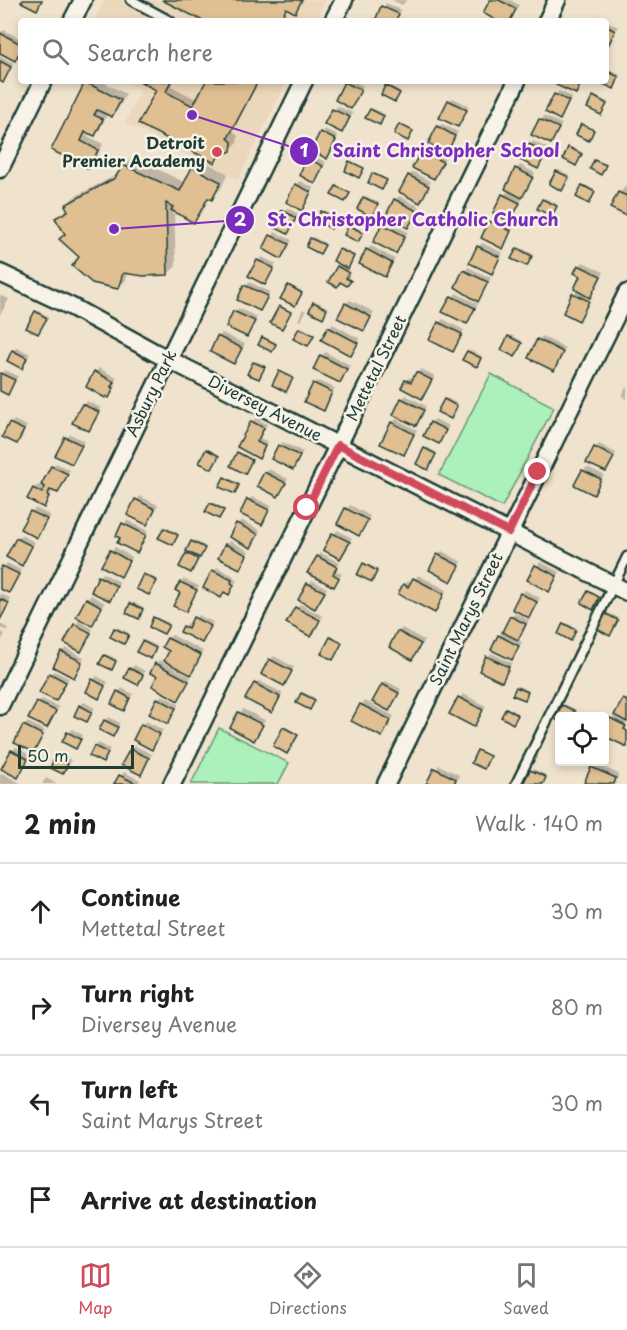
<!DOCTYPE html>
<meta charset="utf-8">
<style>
:root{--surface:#fff;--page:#f2f2f2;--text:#202124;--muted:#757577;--line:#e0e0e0;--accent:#d1495b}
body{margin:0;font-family:"Playpen Sans",sans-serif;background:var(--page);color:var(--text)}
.controls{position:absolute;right:18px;bottom:18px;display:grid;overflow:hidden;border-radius:6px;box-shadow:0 3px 9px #0003}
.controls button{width:54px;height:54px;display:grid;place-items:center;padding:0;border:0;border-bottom:2px solid var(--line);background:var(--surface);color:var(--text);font:30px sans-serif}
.scale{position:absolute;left:18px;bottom:15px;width:116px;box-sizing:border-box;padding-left:6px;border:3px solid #1f3d34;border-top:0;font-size:16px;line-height:21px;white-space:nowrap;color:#1f3d34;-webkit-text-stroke:4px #f7f3e8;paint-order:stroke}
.stop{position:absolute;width:18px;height:18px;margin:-14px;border:4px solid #d1495b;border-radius:50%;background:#fff}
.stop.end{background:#d1495b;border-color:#fff;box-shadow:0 2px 6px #0008}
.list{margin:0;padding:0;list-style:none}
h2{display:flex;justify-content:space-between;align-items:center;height:78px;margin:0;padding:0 24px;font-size:26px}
h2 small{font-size:20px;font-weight:400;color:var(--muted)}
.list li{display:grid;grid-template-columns:39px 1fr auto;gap:18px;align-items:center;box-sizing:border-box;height:96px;padding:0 24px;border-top:2px solid var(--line)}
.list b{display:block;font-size:22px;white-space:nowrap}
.list p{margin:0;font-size:20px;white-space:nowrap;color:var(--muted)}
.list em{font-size:20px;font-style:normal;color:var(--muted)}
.icon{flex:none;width:33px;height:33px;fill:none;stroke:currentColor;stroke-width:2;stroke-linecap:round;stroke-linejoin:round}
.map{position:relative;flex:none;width:627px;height:784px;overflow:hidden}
.search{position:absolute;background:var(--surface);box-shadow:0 3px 9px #0003;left:18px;right:18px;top:18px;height:66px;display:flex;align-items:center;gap:15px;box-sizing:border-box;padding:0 21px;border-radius:6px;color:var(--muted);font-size:22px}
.sheet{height:462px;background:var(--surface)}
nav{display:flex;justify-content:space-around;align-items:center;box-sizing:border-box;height:84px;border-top:2px solid var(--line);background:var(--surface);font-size:16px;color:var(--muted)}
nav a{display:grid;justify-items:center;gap:3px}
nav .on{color:var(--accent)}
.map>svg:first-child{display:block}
.built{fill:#ebd8bc}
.green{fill:#acf0bb;stroke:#669678;stroke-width:1.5}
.shadow{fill:#0003}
.building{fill:#e0bf92;stroke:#1f3d34;stroke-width:1.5}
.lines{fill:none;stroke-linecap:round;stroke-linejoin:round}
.lane-casing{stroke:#1f3d34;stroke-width:13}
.street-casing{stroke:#1f3d34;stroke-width:21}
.lane{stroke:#f7f3e8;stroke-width:8}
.street{stroke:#f7f3e8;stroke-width:16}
.route{stroke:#d1495b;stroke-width:8}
.poi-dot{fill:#d1495b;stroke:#f7f3e8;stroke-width:2}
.labels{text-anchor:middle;stroke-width:5;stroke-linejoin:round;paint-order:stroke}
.poi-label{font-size:16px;font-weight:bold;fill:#1f3d34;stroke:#f7f3e8;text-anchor:end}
.street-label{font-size:16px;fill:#1f3d34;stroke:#f7f3e8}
.leader{fill:none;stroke:#7b2cbf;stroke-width:2}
.callout-dot{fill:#7b2cbf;stroke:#f7f3e8;stroke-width:2}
.mark-label{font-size:18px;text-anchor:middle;font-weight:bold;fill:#fff}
.callout-label{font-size:18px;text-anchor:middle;font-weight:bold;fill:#7b2cbf;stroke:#f7f3e8;stroke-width:5;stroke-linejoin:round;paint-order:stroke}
</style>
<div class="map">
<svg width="627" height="784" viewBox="0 0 627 784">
<rect width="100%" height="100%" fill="#f0e3ce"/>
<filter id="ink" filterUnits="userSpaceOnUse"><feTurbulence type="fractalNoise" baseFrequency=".0167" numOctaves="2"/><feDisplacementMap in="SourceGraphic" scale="12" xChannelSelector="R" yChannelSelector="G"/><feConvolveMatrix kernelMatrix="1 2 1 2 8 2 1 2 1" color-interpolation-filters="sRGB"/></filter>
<g filter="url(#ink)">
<g class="built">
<path d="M 104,0 L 326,0 L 316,21 L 94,21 Z"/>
<path d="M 123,81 L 287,81 L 238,180 L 125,123 L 141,90 Z"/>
</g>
<g class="green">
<path d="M 491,374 L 554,407 L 502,507 L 439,475 Z"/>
<path d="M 219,728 L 289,763 L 278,784 L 191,784 Z"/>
</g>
<g class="shadow">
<path d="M 166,0 L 303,0 L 295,11 L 288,7 L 281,21 L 207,21 Z"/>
<path d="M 392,0 L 407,0 L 402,5 Z"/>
<path d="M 491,0 L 510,0 L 519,5 L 511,21 L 501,21 Z"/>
<path d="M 386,3 L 401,10 L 396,21 L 377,21 Z"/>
<path d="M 596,16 L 618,27 L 606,47 L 606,21 L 592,21 Z"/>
<path d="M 4,30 L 21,39 L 21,50 L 14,59 L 0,51 L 0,33 Z"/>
<path d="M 0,56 L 14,63 L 3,81 L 0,80 Z"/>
<path d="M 610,70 L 620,75 L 615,86 L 604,81 L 606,81 L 606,76 Z"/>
<path d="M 88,81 L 101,81 L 126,94 L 118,109 L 112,115 L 108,113 L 100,129 L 95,135 L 88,131 L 86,135 L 103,144 L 95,161 L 89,167 L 53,149 Z"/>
<path d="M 142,81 L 173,81 L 171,86 L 198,100 L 208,81 L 259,81 L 233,131 L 238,136 L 237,143 L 230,150 L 223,152 L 215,161 L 158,89 Z"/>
<path d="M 347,81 L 353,81 L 363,86 L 351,107 L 337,100 Z"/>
<path d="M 388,85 L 400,91 L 396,99 L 387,86 Z"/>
<path d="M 559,91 L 572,97 L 560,118 L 555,95 Z"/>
<path d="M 595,96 L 608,102 L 603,112 L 594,97 Z"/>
<path d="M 453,98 L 469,106 L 457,126 L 449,101 Z"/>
<path d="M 337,106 L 353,113 L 342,131 L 326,124 Z"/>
<path d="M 372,108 L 385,114 L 381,122 L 371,110 Z"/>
<path d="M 544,116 L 562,124 L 551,142 L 533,134 Z"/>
<path d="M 401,124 L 413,130 L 410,137 L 400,125 Z"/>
<path d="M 442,124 L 458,132 L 446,151 L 438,127 Z"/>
<path d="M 325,129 L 338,136 L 327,157 L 321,133 Z"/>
<path d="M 533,141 L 549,149 L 538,168 L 530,145 Z"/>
<path d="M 571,147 L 582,152 L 577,162 L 570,148 Z"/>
<path d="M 426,148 L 445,158 L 433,177 L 414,167 Z"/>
<path d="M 312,155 L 326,162 L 315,182 L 308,159 Z"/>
<path d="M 132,157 L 186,183 L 193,168 L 201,160 L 228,174 L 220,190 L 212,198 L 210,197 L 202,213 L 194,221 L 174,210 L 176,266 L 168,274 L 128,272 L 126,280 L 118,288 L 81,257 L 57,219 L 68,209 L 66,205 L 74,197 L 120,173 Z"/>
<path d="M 520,165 L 535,173 L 526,192 L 520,198 L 522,199 L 513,216 L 510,220 L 504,195 L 509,190 L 517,169 Z"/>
<path d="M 559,170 L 569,175 L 564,187 L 551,184 Z"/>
<path d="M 413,172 L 431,182 L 419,201 L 409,176 Z"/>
<path d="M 375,173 L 387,179 L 383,186 L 374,174 Z"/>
<path d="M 300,181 L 314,188 L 302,209 L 296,185 Z"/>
<path d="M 627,184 L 627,215 L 620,193 Z"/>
<path d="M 585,185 L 595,190 L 590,200 L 583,186 Z"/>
<path d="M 338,186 L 350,192 L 346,199 L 337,187 Z"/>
<path d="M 366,196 L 379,203 L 373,213 L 364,198 Z"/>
<path d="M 399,196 L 420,207 L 408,227 L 395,200 Z"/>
<path d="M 545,198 L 557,204 L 553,213 L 543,200 Z"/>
<path d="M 287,208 L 299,214 L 288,233 L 284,211 Z"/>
<path d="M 324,210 L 337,217 L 332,225 L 318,220 Z"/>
<path d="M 494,218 L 514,227 L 503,247 L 483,237 Z"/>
<path d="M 387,221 L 408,232 L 395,252 L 383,225 Z"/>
<path d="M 351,225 L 363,231 L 360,239 L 350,226 Z"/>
<path d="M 275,232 L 292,240 L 281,257 L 265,249 Z"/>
<path d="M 313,237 L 325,243 L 321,251 L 308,246 Z"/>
<path d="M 482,243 L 503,253 L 491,272 L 478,247 Z"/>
<path d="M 371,246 L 395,259 L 385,276 L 367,250 Z"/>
<path d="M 519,247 L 533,254 L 528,263 L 518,249 Z"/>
<path d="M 342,248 L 355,255 L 346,269 L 350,271 L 347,276 L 351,279 L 349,283 L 340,280 L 330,281 L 341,263 Z"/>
<path d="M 262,257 L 276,264 L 265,283 L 258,261 Z"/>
<path d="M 583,262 L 604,272 L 594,292 L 589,296 L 591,297 L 583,315 L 579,319 L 574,294 L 578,290 L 582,275 L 580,266 Z"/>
<path d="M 468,267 L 491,278 L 478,300 L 465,271 Z"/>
<path d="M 249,282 L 270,292 L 260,309 L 239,300 Z"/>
<path d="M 290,285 L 302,291 L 296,303 L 289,286 Z"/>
<path d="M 456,293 L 478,304 L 467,322 L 444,312 Z"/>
<path d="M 0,295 L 9,299 L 0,315 Z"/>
<path d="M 350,300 L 374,312 L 363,329 L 346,304 Z"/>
<path d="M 316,301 L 327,307 L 324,314 L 314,303 Z"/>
<path d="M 238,308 L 257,317 L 247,335 L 228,326 Z"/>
<path d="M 303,309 L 306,311 L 301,321 L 298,320 Z"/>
<path d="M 38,311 L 48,316 L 40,331 L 36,312 Z"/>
<path d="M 443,319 L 464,330 L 452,350 L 439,323 Z"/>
<path d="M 333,324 L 360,339 L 354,350 L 329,328 Z"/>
<path d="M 301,327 L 314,333 L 309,343 L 300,328 Z"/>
<path d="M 222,333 L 245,344 L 234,362 L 219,337 Z"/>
<path d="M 511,335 L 522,341 L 516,354 L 509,337 Z"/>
<path d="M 542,336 L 565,348 L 553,369 L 539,340 Z"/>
<path d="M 264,337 L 276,342 L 273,348 L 263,338 Z"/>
<path d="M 17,347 L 30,354 L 21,367 L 13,351 Z"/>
<path d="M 470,350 L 482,356 L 478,364 L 464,360 Z"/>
<path d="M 325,352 L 350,365 L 340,382 L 322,356 Z"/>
<path d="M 256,361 L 265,365 L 260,376 L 249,373 Z"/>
<path d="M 99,368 L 117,378 L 114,383 L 117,384 L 109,396 L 96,372 Z"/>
<path d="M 421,369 L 435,376 L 422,397 L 403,388 L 406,380 L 410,377 L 414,379 Z"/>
<path d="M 5,370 L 18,376 L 8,393 L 0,389 L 0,377 Z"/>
<path d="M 282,371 L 293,376 L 287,389 L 281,372 Z"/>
<path d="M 318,381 L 335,388 L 323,409 L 314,384 Z"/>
<path d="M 627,385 L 627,399 L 622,396 Z"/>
<path d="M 406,395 L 426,406 L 415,424 L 402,399 Z"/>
<path d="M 447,398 L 458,404 L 452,415 L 445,400 Z"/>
<path d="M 87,401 L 101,408 L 89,430 L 74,422 Z"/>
<path d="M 256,418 L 267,424 L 260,438 L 268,442 L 258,457 L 252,422 Z"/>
<path d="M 396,419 L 417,430 L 403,453 L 392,423 Z"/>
<path d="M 435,419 L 449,426 L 439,442 L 431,423 Z"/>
<path d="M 14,420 L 27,426 L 17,443 L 11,424 Z"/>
<path d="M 70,434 L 84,441 L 72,463 L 57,455 Z"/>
<path d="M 283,442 L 303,452 L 292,469 L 279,446 Z"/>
<path d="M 599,444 L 616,453 L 606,471 L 595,448 Z"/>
<path d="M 427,447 L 436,452 L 429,467 L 418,464 Z"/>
<path d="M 208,449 L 219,454 L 213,466 L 207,450 Z"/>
<path d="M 239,452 L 252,459 L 246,470 L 238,453 Z"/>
<path d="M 56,463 L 70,470 L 57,491 L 51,489 L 50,491 L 52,492 L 43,506 L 34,489 L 38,485 L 46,489 L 52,467 Z"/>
<path d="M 587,467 L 604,475 L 594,493 L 583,471 Z"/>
<path d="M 269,469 L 288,479 L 278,496 L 265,473 Z"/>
<path d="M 226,477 L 240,483 L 236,491 L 225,478 Z"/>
<path d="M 140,496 L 158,505 L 147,524 L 137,500 Z"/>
<path d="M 252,497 L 272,506 L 262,523 L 249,500 Z"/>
<path d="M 212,502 L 224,508 L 220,516 L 211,504 Z"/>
<path d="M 350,505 L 370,516 L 369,519 L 348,508 Z"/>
<path d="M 35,508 L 50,515 L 37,536 L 22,529 Z"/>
<path d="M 127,520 L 148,531 L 137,551 L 124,524 Z"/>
<path d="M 241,520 L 260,530 L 250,546 L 231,536 Z"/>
<path d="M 166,527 L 178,533 L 174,542 L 165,529 Z"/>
<path d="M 337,530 L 352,538 L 340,558 L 325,550 Z"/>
<path d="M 21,535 L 35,542 L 22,564 L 17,539 Z"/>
<path d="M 194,540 L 205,546 L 192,570 L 187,554 Z"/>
<path d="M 230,541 L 249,551 L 239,567 L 226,545 Z"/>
<path d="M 115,547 L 132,557 L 121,575 L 111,551 Z"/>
<path d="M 442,551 L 462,562 L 451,580 L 439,555 Z"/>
<path d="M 321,553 L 340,563 L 335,570 L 342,574 L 334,586 L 318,557 Z"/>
<path d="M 540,562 L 560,572 L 549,590 L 529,579 Z"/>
<path d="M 7,563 L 21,570 L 9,592 L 0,587 L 0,573 Z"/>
<path d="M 365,563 L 378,569 L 373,579 L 364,564 Z"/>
<path d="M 217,567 L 234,576 L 233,578 L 237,581 L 228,593 L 225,591 L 221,596 L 214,571 Z"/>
<path d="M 103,573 L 120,582 L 109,599 L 99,577 Z"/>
<path d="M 146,574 L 157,579 L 150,592 L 144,575 Z"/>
<path d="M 418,575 L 447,590 L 434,611 L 404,585 L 408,581 L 412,584 Z"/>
<path d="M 184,579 L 199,586 L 185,610 L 181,583 Z"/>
<path d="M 312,580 L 327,588 L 315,607 L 300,599 Z"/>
<path d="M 525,590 L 540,598 L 529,616 L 522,594 Z"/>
<path d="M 0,593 L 11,599 L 0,619 Z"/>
<path d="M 91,595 L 105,603 L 92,624 L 87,599 Z"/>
<path d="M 133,602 L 144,607 L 140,616 L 128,612 Z"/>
<path d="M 300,604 L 323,616 L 321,619 L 298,607 Z"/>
<path d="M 607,612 L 619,618 L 611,633 L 599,628 Z"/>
<path d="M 515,613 L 529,620 L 522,635 L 517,639 L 522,642 L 512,658 L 499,636 Z"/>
<path d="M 198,615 L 213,622 L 202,641 L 184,627 L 188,623 L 191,624 Z"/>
<path d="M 156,617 L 169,623 L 165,631 L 155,618 Z"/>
<path d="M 79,621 L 93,629 L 81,650 L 75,625 Z"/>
<path d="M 566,623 L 577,628 L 572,638 L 564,624 Z"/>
<path d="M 0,624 L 8,628 L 7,631 L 0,628 Z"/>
<path d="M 117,627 L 129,633 L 125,641 L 112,637 Z"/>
<path d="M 402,628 L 424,640 L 412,658 L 398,632 Z"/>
<path d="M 0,631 L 5,634 L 0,643 Z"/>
<path d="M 172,635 L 203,651 L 190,673 L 171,650 L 168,638 Z"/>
<path d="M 332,636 L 343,641 L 334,657 L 331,638 Z"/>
<path d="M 144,640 L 157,646 L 152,656 L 143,642 Z"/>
<path d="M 66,648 L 84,658 L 73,676 L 62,652 Z"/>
<path d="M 491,653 L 512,663 L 502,680 L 488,657 Z"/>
<path d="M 106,654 L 117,659 L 113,667 L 101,663 Z"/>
<path d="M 274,656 L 294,667 L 284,684 L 270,660 Z"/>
<path d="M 159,660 L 191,677 L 178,699 L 159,676 L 156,664 Z"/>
<path d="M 134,665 L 145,671 L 138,683 L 126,677 Z"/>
<path d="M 54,671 L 69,678 L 56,699 L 51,674 Z"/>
<path d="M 97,676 L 108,682 L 99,697 L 93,680 Z"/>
<path d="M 259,681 L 283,693 L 272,711 L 255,684 Z"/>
<path d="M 386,681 L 401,689 L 389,709 L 383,684 Z"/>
<path d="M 518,686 L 528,690 L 526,697 L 517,688 Z"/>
<path d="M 122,688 L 133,694 L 124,709 L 118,692 Z"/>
<path d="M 303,692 L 315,698 L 311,707 L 302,694 Z"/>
<path d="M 463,694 L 486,706 L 474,725 L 460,698 Z"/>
<path d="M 162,695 L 179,704 L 168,723 L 158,699 Z"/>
<path d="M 627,697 L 626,726 L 627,745 L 612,719 Z"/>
<path d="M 42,699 L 59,707 L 47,727 L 30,718 Z"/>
<path d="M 365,701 L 394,716 L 382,735 L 361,705 Z"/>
<path d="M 84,702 L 95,708 L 87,720 L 80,706 Z"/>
<path d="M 565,704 L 575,709 L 571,716 L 560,716 L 557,719 Z"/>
<path d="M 508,708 L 518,713 L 514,721 L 507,709 Z"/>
<path d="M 243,709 L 265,720 L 254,739 L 232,727 Z"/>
<path d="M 109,717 L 120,723 L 112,735 L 105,721 Z"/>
<path d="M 146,721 L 163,730 L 152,748 L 142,725 Z"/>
<path d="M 28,722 L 45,731 L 34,750 L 24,726 Z"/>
<path d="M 286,727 L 298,733 L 289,751 L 285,728 Z"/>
<path d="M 72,729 L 83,735 L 75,747 L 64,741 Z"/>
<path d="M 99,743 L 110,749 L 102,761 L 95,747 Z"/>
<path d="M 135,746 L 152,754 L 141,773 L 131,749 Z"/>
<path d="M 16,747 L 30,755 L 17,776 L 12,751 Z"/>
<path d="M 60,754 L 71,760 L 63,773 L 56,758 Z"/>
<path d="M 596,764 L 619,774 L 615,784 L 590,784 L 586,782 Z"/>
<path d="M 439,765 L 459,775 L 455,784 L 428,784 Z"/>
<path d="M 533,769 L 546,775 L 542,784 L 525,784 Z"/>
<path d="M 124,772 L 140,780 L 138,784 L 116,784 Z"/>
<path d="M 2,773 L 22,784 L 0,784 L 0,775 Z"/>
<path d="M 46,778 L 57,784 L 42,784 Z"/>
</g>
<g class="building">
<path d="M 23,0 L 42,0 L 37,10 L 21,2 Z"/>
<path d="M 162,0 L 302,0 L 295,13 L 286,8 L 280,21 L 203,21 Z"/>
<path d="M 490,0 L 499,0 L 516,9 L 510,21 L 497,21 L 483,13 Z"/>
<path d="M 381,6 L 399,14 L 395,21 L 375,21 Z"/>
<path d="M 606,26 L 615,31 L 607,48 L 606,48 Z"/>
<path d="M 0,33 L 21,44 L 21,49 L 15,61 L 0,53 Z"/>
<path d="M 0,61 L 11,67 L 3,83 L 0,81 Z"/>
<path d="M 607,71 L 619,77 L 614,89 L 601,83 L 602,81 L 606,81 Z"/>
<path d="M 139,81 L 171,81 L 166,92 L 193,106 L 206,81 L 258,81 L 228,138 L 232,142 L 231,151 L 225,154 L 220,153 L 215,163 L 138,124 L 156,90 Z"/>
<path d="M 558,81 L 582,81 L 576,94 L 556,85 Z"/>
<path d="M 85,82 L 121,100 L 112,117 L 97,110 L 94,115 L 103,119 L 95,136 L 85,132 L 81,141 L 98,150 L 89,169 L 51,150 Z"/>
<path d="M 344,82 L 361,90 L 351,109 L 335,100 Z"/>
<path d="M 385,85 L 400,93 L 395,102 L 381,95 Z"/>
<path d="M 554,94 L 569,101 L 560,120 L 545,112 Z"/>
<path d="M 593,96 L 607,104 L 601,115 L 587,108 Z"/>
<path d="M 448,100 L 467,110 L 458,127 L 439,118 Z"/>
<path d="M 332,109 L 350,117 L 342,133 L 324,124 Z"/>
<path d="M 370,109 L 384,116 L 380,125 L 365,118 Z"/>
<path d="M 539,119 L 559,128 L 551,144 L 531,135 Z"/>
<path d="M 399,124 L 413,131 L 408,141 L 394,134 Z"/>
<path d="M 581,124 L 594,130 L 589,141 L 576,135 Z"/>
<path d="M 437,126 L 455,136 L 447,153 L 428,144 Z"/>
<path d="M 320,132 L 336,140 L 327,159 L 311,150 Z"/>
<path d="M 529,144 L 546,153 L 538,169 L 520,160 Z"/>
<path d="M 568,147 L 582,154 L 576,166 L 563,159 Z"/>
<path d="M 421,151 L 443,162 L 434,179 L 412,168 Z"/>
<path d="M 307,158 L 323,166 L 315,184 L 299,175 Z"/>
<path d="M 594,160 L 606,165 L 601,175 L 590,169 Z"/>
<path d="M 349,161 L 364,168 L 359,178 L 345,171 Z"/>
<path d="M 123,165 L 180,191 L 192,167 L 221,182 L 212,200 L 208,198 L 194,223 L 171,210 L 173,207 L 166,203 L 168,275 L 144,276 L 123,273 L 118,289 L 92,283 L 72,266 L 79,257 L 59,239 L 65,234 L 55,218 L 68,211 L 65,205 L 115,178 Z"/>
<path d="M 515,168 L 533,177 L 522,198 L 505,189 Z"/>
<path d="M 556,171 L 569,177 L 562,191 L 549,184 Z"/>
<path d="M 372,173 L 387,180 L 382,190 L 368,183 Z"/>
<path d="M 408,175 L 429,186 L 420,203 L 399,192 Z"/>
<path d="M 295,184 L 311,192 L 302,211 L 286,202 Z"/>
<path d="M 582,185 L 595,192 L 589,204 L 576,197 Z"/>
<path d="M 336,186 L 350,193 L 345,202 L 331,195 Z"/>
<path d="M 618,192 L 627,196 L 627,216 L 610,208 Z"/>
<path d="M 502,194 L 520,203 L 510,222 L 493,213 Z"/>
<path d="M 363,197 L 378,204 L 372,217 L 357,209 Z"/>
<path d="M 394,199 L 417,211 L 408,228 L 385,217 Z"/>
<path d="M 542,199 L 557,206 L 552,216 L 537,209 Z"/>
<path d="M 282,210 L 296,218 L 288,234 L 274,227 Z"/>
<path d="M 321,211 L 337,219 L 331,229 L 316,220 Z"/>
<path d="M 489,221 L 511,231 L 503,249 L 481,238 Z"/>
<path d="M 382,224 L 405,236 L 396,254 L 373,242 Z"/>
<path d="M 349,225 L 363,233 L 358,242 L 344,235 Z"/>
<path d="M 270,235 L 289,244 L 281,259 L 263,249 Z"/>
<path d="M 310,238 L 325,245 L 320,254 L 306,247 Z"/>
<path d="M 477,246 L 500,257 L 492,274 L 469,263 Z"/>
<path d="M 517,248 L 532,256 L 527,266 L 511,259 Z"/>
<path d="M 339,249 L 354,256 L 348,269 L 333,261 Z"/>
<path d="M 366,249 L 392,263 L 385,277 L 359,264 Z"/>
<path d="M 257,260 L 274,268 L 265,285 L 248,276 Z"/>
<path d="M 578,265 L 601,276 L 590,298 L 574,289 L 580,276 L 574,273 Z"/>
<path d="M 337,266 L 349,273 L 346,278 L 351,281 L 347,286 L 340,282 L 337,287 L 328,282 Z"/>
<path d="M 463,270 L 488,282 L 478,302 L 455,287 Z"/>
<path d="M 244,285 L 268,296 L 260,311 L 237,300 Z"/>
<path d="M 288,285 L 302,293 L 295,306 L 280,299 Z"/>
<path d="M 572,293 L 589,301 L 579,321 L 563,313 Z"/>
<path d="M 451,296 L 475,308 L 467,324 L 442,312 Z"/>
<path d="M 313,302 L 327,309 L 323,318 L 309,311 Z"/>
<path d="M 345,303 L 371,317 L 364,331 L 337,318 Z"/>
<path d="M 279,306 L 291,312 L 282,329 L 270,323 Z"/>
<path d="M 35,311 L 47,318 L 38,334 L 26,328 Z"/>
<path d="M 233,311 L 255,321 L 247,337 L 226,327 Z"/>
<path d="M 438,322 L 462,334 L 453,352 L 429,340 Z"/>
<path d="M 328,327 L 358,343 L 351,356 L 321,340 Z"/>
<path d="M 299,328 L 314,335 L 308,346 L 293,339 Z"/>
<path d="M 217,336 L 242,348 L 234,364 L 210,352 Z"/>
<path d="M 508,336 L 522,343 L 515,357 L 501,350 Z"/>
<path d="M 262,337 L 276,344 L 272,352 L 258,345 Z"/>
<path d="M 537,339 L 563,352 L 554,371 L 528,358 Z"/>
<path d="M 12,350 L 27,358 L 22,369 L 7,361 Z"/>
<path d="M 467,351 L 481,358 L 477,367 L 462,360 Z"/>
<path d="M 320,355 L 347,369 L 340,383 L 313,370 Z"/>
<path d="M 253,362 L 265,367 L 259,379 L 247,374 Z"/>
<path d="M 94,371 L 114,382 L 111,387 L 114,388 L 109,398 L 106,396 L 105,398 L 86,387 Z"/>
<path d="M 279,371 L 293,378 L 286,392 L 272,385 Z"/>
<path d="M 416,372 L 432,380 L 422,399 L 401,388 L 405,380 L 411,382 Z"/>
<path d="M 0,373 L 15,380 L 8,395 L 0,391 Z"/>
<path d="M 313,383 L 332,392 L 324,411 L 304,402 Z"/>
<path d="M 401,398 L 424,410 L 416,426 L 393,415 Z"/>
<path d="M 444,399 L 457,406 L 451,419 L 437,412 Z"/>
<path d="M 82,404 L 99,412 L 89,431 L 72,423 Z"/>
<path d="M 251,421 L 264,428 L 257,442 L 265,446 L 259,459 L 237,447 Z"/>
<path d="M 391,422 L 414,434 L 404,455 L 380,444 Z"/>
<path d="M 430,422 L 446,430 L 439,444 L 423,436 Z"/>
<path d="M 9,423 L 24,430 L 17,444 L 2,437 Z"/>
<path d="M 65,437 L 82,445 L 72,464 L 55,456 Z"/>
<path d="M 278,445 L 300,456 L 293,470 L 271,459 Z"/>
<path d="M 594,447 L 614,457 L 606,472 L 586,463 Z"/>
<path d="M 424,448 L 436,454 L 428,470 L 416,464 Z"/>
<path d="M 206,449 L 219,456 L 212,469 L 199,463 Z"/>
<path d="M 237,452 L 252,460 L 245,474 L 230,466 Z"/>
<path d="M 51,466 L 68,474 L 58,493 L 50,490 L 47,495 L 49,496 L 44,508 L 27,499 L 33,488 L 42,493 L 45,487 L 41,485 Z"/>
<path d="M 582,470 L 601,479 L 594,495 L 574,485 Z"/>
<path d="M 264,472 L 286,483 L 278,497 L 257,486 Z"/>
<path d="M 224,477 L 239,485 L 235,494 L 219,487 Z"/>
<path d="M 135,499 L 155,509 L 147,525 L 127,515 Z"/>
<path d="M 247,499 L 269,510 L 262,525 L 240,514 Z"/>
<path d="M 210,503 L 224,510 L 219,519 L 205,512 Z"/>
<path d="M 345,508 L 368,520 L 359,536 L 337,524 Z"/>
<path d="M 30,511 L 47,519 L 37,538 L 20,529 Z"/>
<path d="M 122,523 L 146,535 L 137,553 L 117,543 L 120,538 L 116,536 Z"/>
<path d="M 236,523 L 258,534 L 251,548 L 229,537 Z"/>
<path d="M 164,528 L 178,535 L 173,545 L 158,538 Z"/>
<path d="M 332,533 L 350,542 L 340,559 L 323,550 Z"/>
<path d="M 16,538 L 32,546 L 22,566 L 6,557 Z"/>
<path d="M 191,541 L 205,548 L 200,558 L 186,551 Z"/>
<path d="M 225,544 L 247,555 L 240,569 L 218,558 Z"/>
<path d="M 110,550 L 129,561 L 121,577 L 101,566 Z"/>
<path d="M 186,553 L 198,559 L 191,573 L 179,567 Z"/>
<path d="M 437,554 L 460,566 L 451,582 L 429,570 Z"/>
<path d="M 317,556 L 337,567 L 333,574 L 339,578 L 334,587 L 307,573 Z"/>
<path d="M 363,563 L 377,571 L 372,582 L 357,575 Z"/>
<path d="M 535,565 L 557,576 L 549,592 L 527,580 Z"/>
<path d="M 2,566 L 19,574 L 9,593 L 0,589 L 0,570 Z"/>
<path d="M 212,570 L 232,580 L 231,583 L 234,585 L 229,595 L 224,592 L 221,598 L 203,588 Z"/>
<path d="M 143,574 L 157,581 L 149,595 L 136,589 Z"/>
<path d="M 98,576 L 117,586 L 110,601 L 91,592 Z"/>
<path d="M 413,578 L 444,594 L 435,613 L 398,594 L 403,584 L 408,587 Z"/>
<path d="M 180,582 L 197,590 L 186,612 L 173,606 L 180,593 L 175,590 Z"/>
<path d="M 307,583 L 325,592 L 315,609 L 298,600 Z"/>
<path d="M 588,591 L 599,597 L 593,610 L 581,603 Z"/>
<path d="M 520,593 L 537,602 L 529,618 L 512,609 Z"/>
<path d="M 86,598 L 102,607 L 92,626 L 76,617 Z"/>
<path d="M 0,599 L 9,603 L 0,620 Z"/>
<path d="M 130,603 L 143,609 L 139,619 L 126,613 Z"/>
<path d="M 295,607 L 320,620 L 311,637 L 286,623 Z"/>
<path d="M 604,613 L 618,620 L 610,636 L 597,629 Z"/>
<path d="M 510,616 L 526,624 L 518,640 L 502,632 Z"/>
<path d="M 153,617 L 169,625 L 164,634 L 149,627 Z"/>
<path d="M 193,617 L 211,626 L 202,643 L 180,632 L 183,626 L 188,628 Z"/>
<path d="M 563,623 L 576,630 L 571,641 L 558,634 Z"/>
<path d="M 74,624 L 91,633 L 81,652 L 64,643 Z"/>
<path d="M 114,628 L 129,635 L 124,644 L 110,637 Z"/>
<path d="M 397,631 L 421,644 L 412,660 L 389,647 Z"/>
<path d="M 498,635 L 519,646 L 512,660 L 491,650 Z"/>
<path d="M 330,637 L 342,643 L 333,660 L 321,654 Z"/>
<path d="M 167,638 L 201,655 L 191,675 L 164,661 L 169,651 L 162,647 Z"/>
<path d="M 142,641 L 156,648 L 151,659 L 136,652 Z"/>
<path d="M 61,651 L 82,662 L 74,678 L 53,667 Z"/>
<path d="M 104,655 L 116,661 L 112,670 L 99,664 Z"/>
<path d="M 486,656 L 509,667 L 502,682 L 479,671 Z"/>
<path d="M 269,659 L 292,671 L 284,686 L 261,674 Z"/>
<path d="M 155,663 L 189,681 L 178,701 L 152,686 L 157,676 L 150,673 Z"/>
<path d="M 129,668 L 143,675 L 138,685 L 124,678 Z"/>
<path d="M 49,673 L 66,682 L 56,701 L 39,693 Z"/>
<path d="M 92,679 L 105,686 L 99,699 L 86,692 Z"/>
<path d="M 254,683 L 280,697 L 272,713 L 245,699 Z"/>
<path d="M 382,684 L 399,693 L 389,711 L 372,702 Z"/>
<path d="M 516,687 L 528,692 L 525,700 L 512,695 Z"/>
<path d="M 117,691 L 130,698 L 124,711 L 111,704 Z"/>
<path d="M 301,693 L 315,700 L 310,710 L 296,703 Z"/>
<path d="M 458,697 L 483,710 L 474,727 L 449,714 Z"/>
<path d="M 157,698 L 176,708 L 168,724 L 149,714 Z"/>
<path d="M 623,699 L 627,701 L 627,722 L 614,715 Z"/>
<path d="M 37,702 L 56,711 L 47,728 L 28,719 Z"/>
<path d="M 360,704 L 391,720 L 382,737 L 351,721 Z"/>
<path d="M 79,705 L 92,712 L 87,722 L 74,716 Z"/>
<path d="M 562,705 L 575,711 L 572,716 L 560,716 L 560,722 L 555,719 Z"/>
<path d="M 506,708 L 518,715 L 513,724 L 501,717 Z"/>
<path d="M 238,712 L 263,725 L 254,741 L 230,728 Z"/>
<path d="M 610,718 L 626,726 L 624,729 L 627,731 L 627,747 L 604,736 L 604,730 Z"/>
<path d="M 104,720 L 118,727 L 113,737 L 99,730 Z"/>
<path d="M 141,724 L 160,734 L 152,750 L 133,740 Z"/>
<path d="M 23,725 L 43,735 L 34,752 L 14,743 Z"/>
<path d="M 283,727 L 298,735 L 287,754 L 273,746 Z"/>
<path d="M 67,732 L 81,739 L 76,749 L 62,742 Z"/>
<path d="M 94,746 L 108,753 L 103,763 L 89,756 Z"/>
<path d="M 130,749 L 149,758 L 141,775 L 121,765 Z"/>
<path d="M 11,750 L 28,759 L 18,778 L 1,769 Z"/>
<path d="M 477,750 L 490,756 L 484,769 L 471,763 Z"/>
<path d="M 55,757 L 68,764 L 63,774 L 50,768 Z"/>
<path d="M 591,767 L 616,778 L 614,784 L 584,783 Z"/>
<path d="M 434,768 L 456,779 L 454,784 L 426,784 Z"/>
<path d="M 530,770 L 546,777 L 543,784 L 523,784 Z"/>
<path d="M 119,775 L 137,784 L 114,784 Z"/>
</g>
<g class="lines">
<defs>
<g id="lane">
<path d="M 131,0 L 170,21"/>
<path d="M 516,784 L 627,557"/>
</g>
<g id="street">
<path d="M 72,21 L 83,0"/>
<path d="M 333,21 L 344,0"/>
<path d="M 547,21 L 557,0"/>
<path d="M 0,169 L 43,81"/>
<path d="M 0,273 L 72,307 L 154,352 L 627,592"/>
<path d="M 0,706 L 304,81"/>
<path d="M 172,784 L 517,81"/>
<path d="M 386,784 L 627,293"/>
</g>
</defs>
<use href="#lane" class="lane-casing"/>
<use href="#street" class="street-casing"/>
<use href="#lane" class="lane"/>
<use href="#street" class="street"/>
</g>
</g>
<g class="lines" filter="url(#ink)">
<path class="route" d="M 307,508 L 338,445 L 509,532 L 538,472"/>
</g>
<circle class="poi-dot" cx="217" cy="152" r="6"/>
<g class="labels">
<g class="poi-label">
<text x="205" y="149">Detroit<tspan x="205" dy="18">Premier Academy</tspan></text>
</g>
<g class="street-label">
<text transform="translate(376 368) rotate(-64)" y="6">Mettetal Street</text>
<text transform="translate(151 393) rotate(-64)" y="6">Asbury Park</text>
<text transform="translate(265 408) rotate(27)" y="6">Diversey Avenue</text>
<text transform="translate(466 619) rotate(-64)" y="6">Saint Marys Street</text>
</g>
</g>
<path class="leader" d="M192 115L304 151M114 229L240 220"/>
<g class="callout-dot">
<circle cx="192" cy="115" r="6"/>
<circle cx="114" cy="229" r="6"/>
<circle cx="304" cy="151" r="15"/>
<circle cx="240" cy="220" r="15"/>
</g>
<g class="mark-label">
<text x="304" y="157">1</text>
<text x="240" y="226">2</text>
</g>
<g class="callout-label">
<text x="446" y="157">Saint Christopher School</text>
<text x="413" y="226">St. Christopher Catholic Church</text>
</g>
</svg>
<div class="controls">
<button><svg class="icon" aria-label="locate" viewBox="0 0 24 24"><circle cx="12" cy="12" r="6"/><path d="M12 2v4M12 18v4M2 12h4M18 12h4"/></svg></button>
</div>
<div class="scale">50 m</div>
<div class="stop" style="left:307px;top:508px"></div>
<div class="stop end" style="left:538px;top:472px"></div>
<div class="search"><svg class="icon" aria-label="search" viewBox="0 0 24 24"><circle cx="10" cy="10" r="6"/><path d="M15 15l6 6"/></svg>Search here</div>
</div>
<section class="sheet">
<h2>2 min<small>Walk · 140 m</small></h2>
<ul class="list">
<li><svg class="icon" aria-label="ahead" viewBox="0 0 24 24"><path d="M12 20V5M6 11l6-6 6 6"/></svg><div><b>Continue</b><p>Mettetal Street</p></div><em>30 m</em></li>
<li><svg class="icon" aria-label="right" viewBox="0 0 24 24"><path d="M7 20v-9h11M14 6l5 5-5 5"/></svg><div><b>Turn right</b><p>Diversey Avenue</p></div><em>80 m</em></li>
<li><svg class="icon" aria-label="left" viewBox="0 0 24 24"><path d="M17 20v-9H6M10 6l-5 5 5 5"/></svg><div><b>Turn left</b><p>Saint Marys Street</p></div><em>30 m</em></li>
<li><svg class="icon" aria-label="arrive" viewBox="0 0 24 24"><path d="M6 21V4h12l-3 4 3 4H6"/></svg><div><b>Arrive at destination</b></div></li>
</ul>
</section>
<nav>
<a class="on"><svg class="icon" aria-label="map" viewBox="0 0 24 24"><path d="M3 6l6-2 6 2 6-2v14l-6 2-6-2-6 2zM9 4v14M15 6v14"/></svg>Map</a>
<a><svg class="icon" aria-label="directions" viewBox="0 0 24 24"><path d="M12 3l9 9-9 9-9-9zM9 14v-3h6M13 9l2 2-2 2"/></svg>Directions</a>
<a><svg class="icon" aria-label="saved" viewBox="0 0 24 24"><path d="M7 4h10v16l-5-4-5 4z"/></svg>Saved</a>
</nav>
